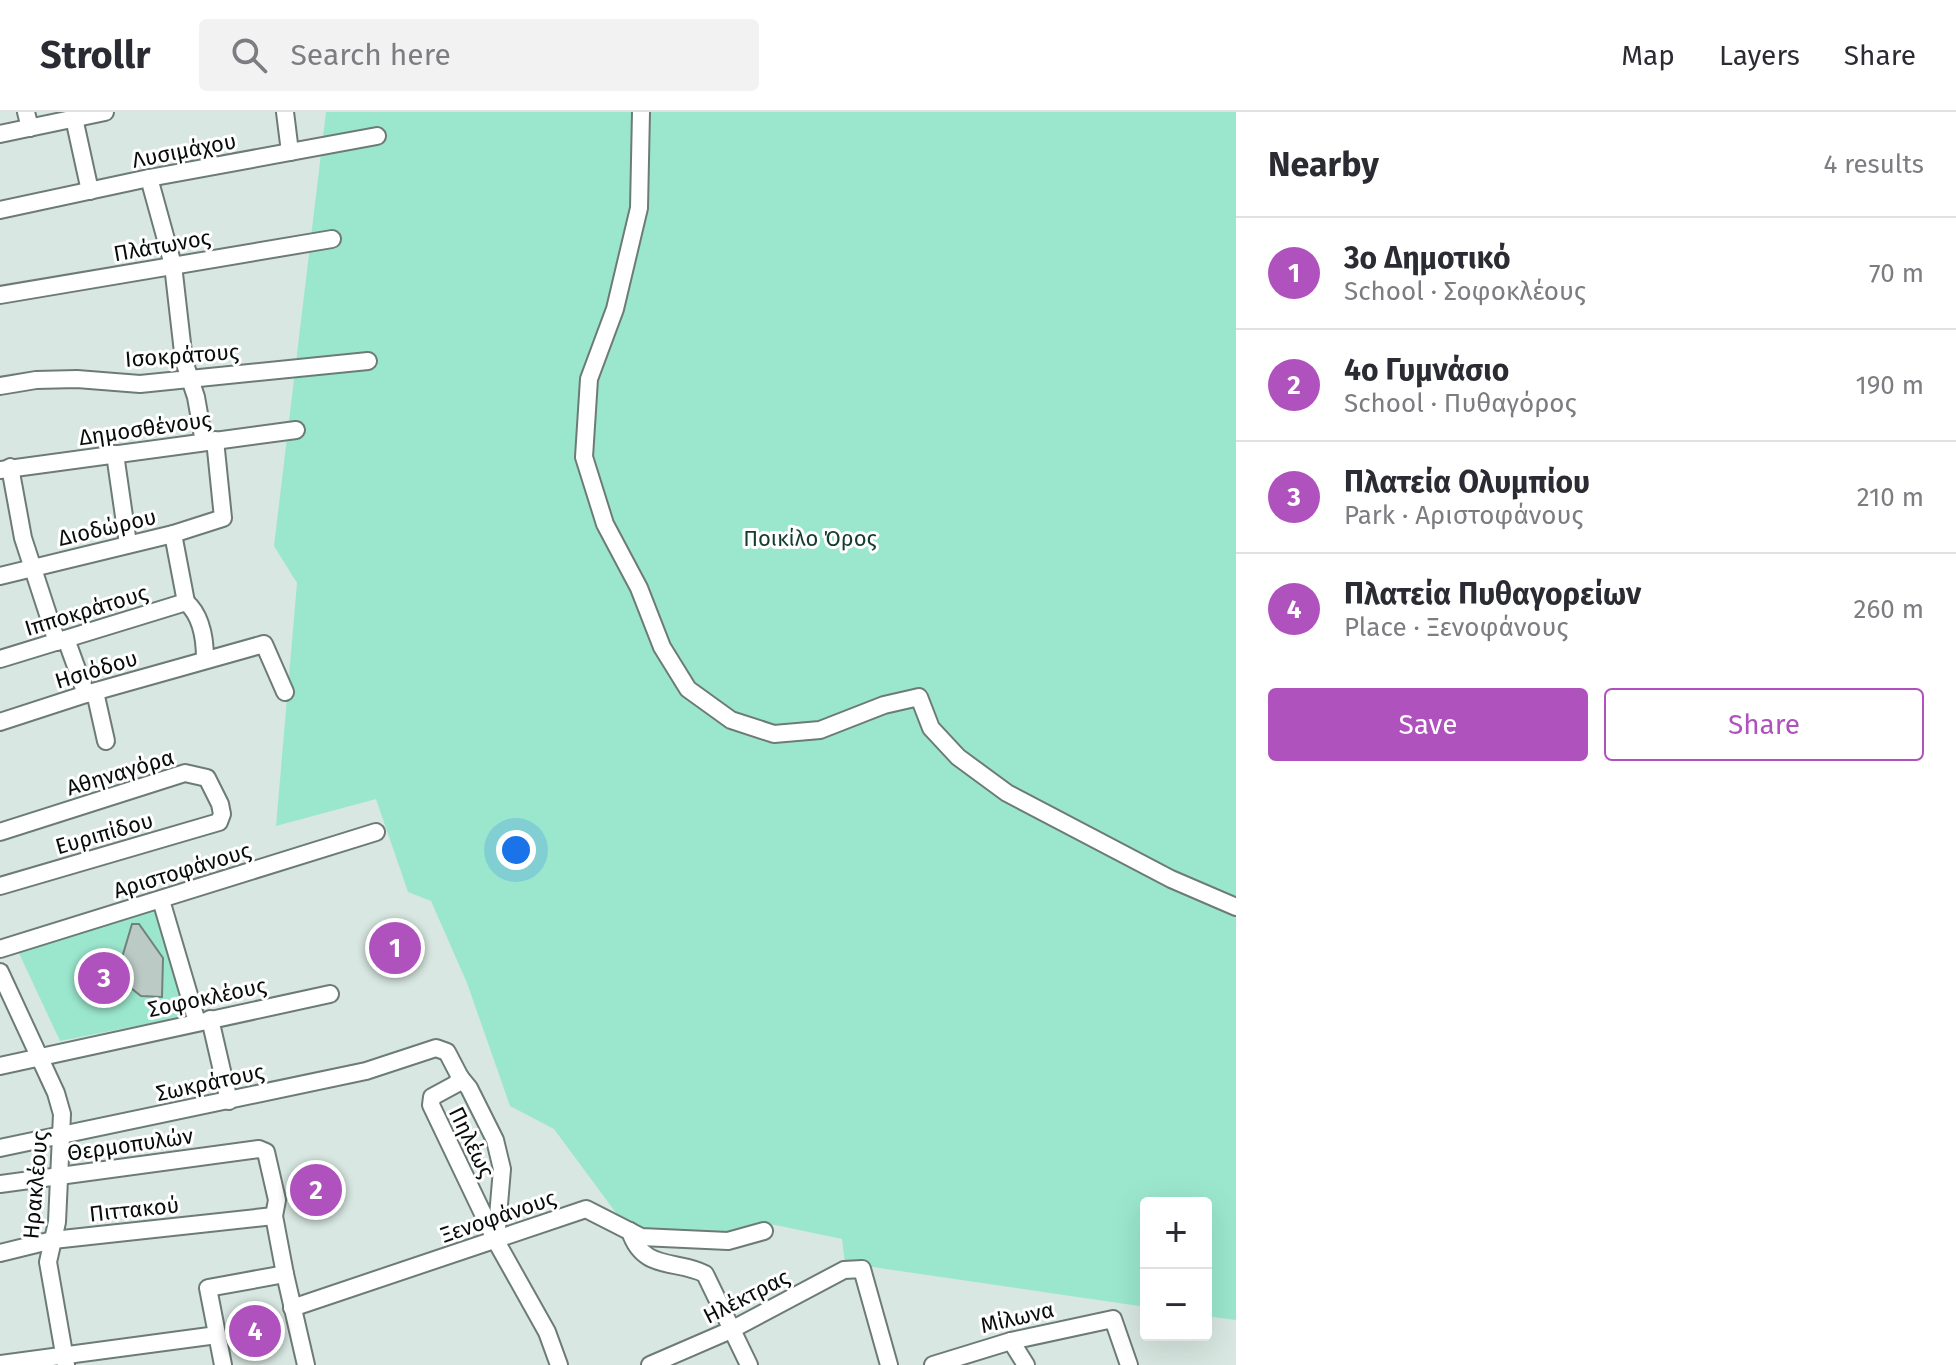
<!DOCTYPE html>
<meta charset="utf-8">
<style>
:root{--surface:#fff;--page:#f2f2f3;--text:#2b2b33;--muted:#7c7c81;--line:#e1e1e2;--accent:#af52bd}
body{margin:0;font-family:"Fira Sans",sans-serif;background:var(--page);color:var(--text)}
.controls{position:absolute;right:24px;bottom:24px;display:grid;overflow:hidden;border-radius:8px;box-shadow:0 8px 32px #0002}
.controls button{width:72px;height:72px;display:grid;place-items:center;padding:0;border:0;border-bottom:2px solid var(--line);background:var(--surface);color:var(--text);font:40px sans-serif}
.you{position:absolute;left:516px;top:738px;width:28px;height:28px;margin:-20px;border:6px solid #fff;border-radius:50%;background:#1a73e8;box-shadow:0 0 0 12px #1a73e833}
.badge{display:grid;place-items:center;width:52px;height:52px;border-radius:50%;background:var(--accent);color:#fff;font-size:26px;font-weight:700}
.pin{position:absolute;translate:-50% -50%;border:4px solid #fff;box-shadow:0 2px 8px #0006}
.list{margin:0;padding:0;list-style:none}
h2{display:flex;justify-content:space-between;align-items:center;height:104px;margin:0;padding:0 32px;font-size:34px}
h2 small{font-size:26px;font-weight:400;color:var(--muted)}
.list li{display:grid;grid-template-columns:52px 1fr auto;gap:24px;align-items:center;box-sizing:border-box;height:112px;padding:0 32px;border-top:2px solid var(--line)}
.list b{display:block;font-size:30px;white-space:nowrap}
.list p{margin:0;font-size:26px;white-space:nowrap;color:var(--muted)}
.list em{font-size:26px;font-style:normal;color:var(--muted)}
.actions{display:flex;gap:16px;padding:24px 32px}
.actions a{flex:1;padding:18px 0;border:2px solid var(--accent);border-radius:8px;text-align:center;font-size:28px;color:var(--accent)}
.actions .main{background:var(--accent);color:#fff}
.icon{flex:none;width:44px;height:44px;fill:none;stroke:currentColor;stroke-width:2;stroke-linecap:round;stroke-linejoin:round}
.map{position:relative;flex:none;width:1236px;height:1253px;overflow:hidden}
header{display:flex;align-items:center;gap:48px;box-sizing:border-box;height:112px;padding:0 40px;background:var(--surface);border-bottom:2px solid var(--line)}
header strong{font-size:38px}
nav{display:flex;gap:44px;margin-inline-start:auto;font-size:28px}
.search{width:560px;height:72px;background:var(--page);display:flex;align-items:center;gap:20px;box-sizing:border-box;padding:0 28px;border-radius:8px;color:var(--muted);font-size:30px}
main{display:flex}
aside{flex:1;background:var(--surface)}
.map>svg:first-child{display:block}
.green{fill:#9be7ce}
.building{fill:#bbcac5;stroke:#73817c;stroke-width:2}
.lines{fill:none;stroke-linecap:round;stroke-linejoin:round}
.minor-casing{stroke:#6d7b76;stroke-width:20}
.minor{stroke:#fff;stroke-width:16}
.labels{text-anchor:middle;stroke-width:6;stroke-linejoin:round;paint-order:stroke}
.street-label{font-size:22px;fill:#080d0b;stroke:#fff}
.park-label{font-size:22px;fill:#143c31;stroke:#fff}
</style>
<header>
<strong>Strollr</strong>
<div class="search"><svg class="icon" aria-label="search" viewBox="0 0 24 24"><circle cx="10" cy="10" r="6"/><path d="M15 15l6 6"/></svg>Search here</div>
<nav><a>Map</a><a>Layers</a><a>Share</a></nav>
</header>
<main>
<div class="map">
<svg width="1236" height="1253" viewBox="0 0 1236 1253">
<rect width="100%" height="100%" fill="#d8e7e1"/>
<g class="green">
<path d="M 326,0 L 1236,0 L 1236,1208 L 1206,1204 L 1206,1091 L 1146,1091 L 1146,1195 L 845,1151 L 842,1127 L 761,1110 L 731,1124 L 642,1121 L 625,1113 L 554,1017 L 510,994 L 467,871 L 431,789 L 408,780 L 376,687 L 276,714 L 297,471 L 274,434 Z"/>
<path d="M 156,797 L 185,895 L 177,906 L 60,929 L 17,837 Z"/>
</g>
<path class="building" d="M 132,812 L 139,812 L 163,846 L 162,885 L 141,884 L 127,873 L 121,849 Z"/>
<g class="lines">
<defs>
<g id="minor">
<path d="M 26,0 L 30,16"/>
<path d="M 285,0 L 290,40"/>
<path d="M 641,0 L 639,96 L 615,197 L 589,267 L 584,345 L 605,412 L 639,476 L 662,535 L 688,577 L 731,608 L 774,622 L 820,618 L 884,593 L 919,585 L 931,616 L 958,645 L 1007,681 L 1171,767 L 1236,795"/>
<path d="M 74,6 L 90,79"/>
<path d="M 0,22 L 105,0"/>
<path d="M 149,66 L 173,153 L 184,249 L 196,285 L 204,330"/>
<path d="M 0,98 L 149,66 L 377,24"/>
<path d="M 0,183 L 332,127"/>
<path d="M 0,274 L 36,268 L 77,267 L 140,272 L 368,249"/>
<path d="M 115,342 L 128,432"/>
<path d="M 10,355 L 23,426 L 57,530"/>
<path d="M 0,358 L 296,318"/>
<path d="M 173,422 L 186,490"/>
<path d="M 0,464 L 173,422 L 223,406 L 215,328"/>
<path d="M 186,490 C 202,504 205,527 205,547"/>
<path d="M 66,527 L 86,582"/>
<path d="M 0,547 L 186,490"/>
<path d="M 95,580 L 106,629"/>
<path d="M 0,610 L 86,582 L 264,532 L 285,580"/>
<path d="M 0,720 L 185,661 L 207,666 L 220,692 L 222,702 L 219,710 L 0,774"/>
<path d="M 161,788 L 197,910"/>
<path d="M 0,837 L 376,720"/>
<path d="M 0,860 L 56,981 L 62,1002 L 57,1110 L 48,1150 L 66,1253"/>
<path d="M 210,907 L 229,989"/>
<path d="M 0,954 L 330,882"/>
<path d="M 460,965 L 469,976 L 495,1028 L 502,1057 L 496,1128"/>
<path d="M 0,1036 L 366,959 L 436,936 L 447,940 L 460,965 L 456,972 L 432,985 L 431,993 L 496,1129 L 547,1220 L 559,1253"/>
<path d="M 0,1072 L 259,1037 L 266,1040 L 277,1088 L 274,1104 L 285,1162 L 306,1253"/>
<path d="M 630,1119 C 643,1160 677,1147 705,1162 L 749,1253"/>
<path d="M 0,1141 L 53,1128 L 274,1104"/>
<path d="M 292,1196 L 586,1097 L 641,1125 L 728,1129 L 764,1119"/>
<path d="M 1011,1229 L 1026,1253"/>
<path d="M 0,1252 L 217,1223"/>
<path d="M 223,1253 L 208,1176 L 285,1162"/>
<path d="M 650,1253 L 731,1218 L 844,1158 L 862,1157 L 889,1253"/>
<path d="M 933,1253 L 1011,1229 L 1113,1207 L 1129,1253"/>
</g>
</defs>
<use href="#minor" class="minor-casing"/>
<use href="#minor" class="minor"/>
</g>
<g class="labels">
<g class="street-label">
<text transform="translate(184 38) rotate(-11)" y="8">Λυσιμάχου</text>
<text transform="translate(162 133) rotate(-10)" y="8">Πλάτωνος</text>
<text transform="translate(182 243) rotate(-4)" y="8">Ισοκράτους</text>
<text transform="translate(145 316) rotate(-8)" y="8">Δημοσθένους</text>
<text transform="translate(107 415) rotate(-13)" y="8">Διοδώρου</text>
<text transform="translate(86 498) rotate(-17)" y="8">Ιπποκράτους</text>
<text transform="translate(96 557) rotate(-17)" y="8">Ησιόδου</text>
<text transform="translate(120 660) rotate(-17)" y="8">Αθηναγόρα</text>
<text transform="translate(104 721) rotate(-16)" y="8">Ευριπίδου</text>
<text transform="translate(182 758) rotate(-17)" y="8">Αριστοφάνους</text>
<text transform="translate(207 885) rotate(-12)" y="8">Σοφοκλέους</text>
<text transform="translate(210 970) rotate(-12)" y="8">Σωκράτους</text>
<text transform="translate(472 1030) rotate(64)" y="8">Πηλέως</text>
<text transform="translate(130 1032) rotate(-8)" y="8">Θερμοπυλών</text>
<text transform="translate(35 1073) rotate(-85)" y="8">Ηρακλέους</text>
<text transform="translate(134 1097) rotate(-6)" y="8">Πιττακού</text>
<text transform="translate(498 1104) rotate(-19)" y="8">Ξενοφάνους</text>
<text transform="translate(746 1184) rotate(-27)" y="8">Ηλέκτρας</text>
<text transform="translate(1017 1205) rotate(-13)" y="8">Μίλωνα</text>
</g>
<g class="park-label">
<text x="810" y="434">Ποικίλο Όρος</text>
</g>
</g>
</svg>
<div class="controls">
<button>+</button>
<button>−</button>
</div>
<div class="you"></div>
<div class="pin badge" style="left:395px;top:836px">1</div>
<div class="pin badge" style="left:316px;top:1078px">2</div>
<div class="pin badge" style="left:104px;top:866px">3</div>
<div class="pin badge" style="left:255px;top:1219px">4</div>
</div>
<aside>
<h2>Nearby<small>4 results</small></h2>
<ul class="list">
<li><span class="badge">1</span><div><b>3ο Δημοτικό</b><p>School · Σοφοκλέους</p></div><em>70 m</em></li>
<li><span class="badge">2</span><div><b>4ο Γυμνάσιο</b><p>School · Πυθαγόρος</p></div><em>190 m</em></li>
<li><span class="badge">3</span><div><b>Πλατεία Ολυμπίου</b><p>Park · Αριστοφάνους</p></div><em>210 m</em></li>
<li><span class="badge">4</span><div><b>Πλατεία Πυθαγορείων</b><p>Place · Ξενοφάνους</p></div><em>260 m</em></li>
</ul>
<div class="actions"><a class="main">Save</a><a>Share</a></div>
</aside>
</main>
